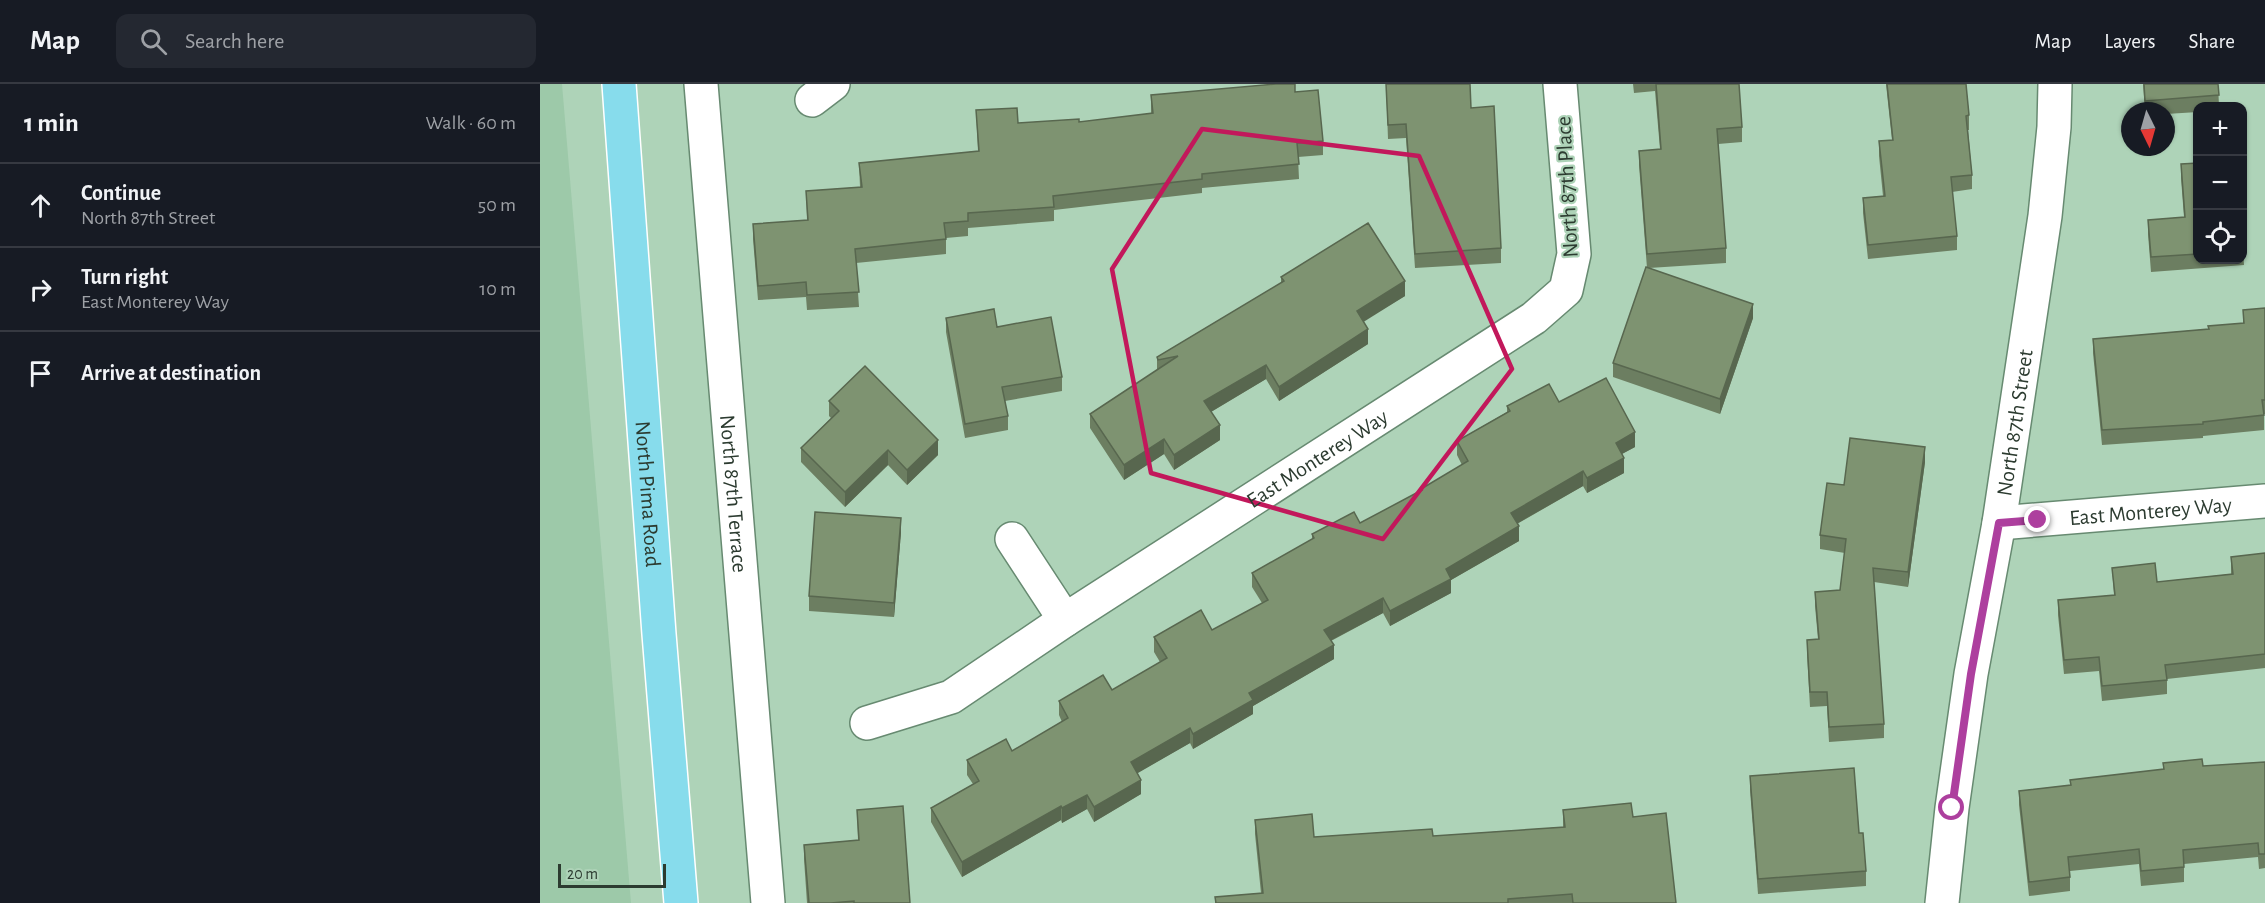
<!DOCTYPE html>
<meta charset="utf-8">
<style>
:root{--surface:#171b24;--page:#242831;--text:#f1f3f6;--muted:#9ea1a6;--line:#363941}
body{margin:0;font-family:"Alegreya Sans",sans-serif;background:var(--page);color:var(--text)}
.controls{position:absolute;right:18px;top:18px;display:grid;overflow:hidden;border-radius:12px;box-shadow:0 2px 4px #0004}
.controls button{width:54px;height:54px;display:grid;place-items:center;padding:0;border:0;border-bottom:2px solid var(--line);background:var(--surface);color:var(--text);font:30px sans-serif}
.compass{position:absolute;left:1581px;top:18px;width:54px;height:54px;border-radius:50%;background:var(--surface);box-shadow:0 2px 4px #0004;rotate:175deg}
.scale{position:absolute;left:18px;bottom:15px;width:108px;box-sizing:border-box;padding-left:6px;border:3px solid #2c3b30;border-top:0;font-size:16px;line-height:21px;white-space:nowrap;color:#2c3b30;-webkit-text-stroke:4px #aed3b8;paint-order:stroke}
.stop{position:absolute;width:18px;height:18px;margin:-14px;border:4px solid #ad3f9e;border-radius:50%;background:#fff}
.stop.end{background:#ad3f9e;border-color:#fff;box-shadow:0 2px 6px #0008}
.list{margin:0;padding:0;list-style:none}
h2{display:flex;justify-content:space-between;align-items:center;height:78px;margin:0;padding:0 24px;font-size:26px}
h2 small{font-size:20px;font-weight:400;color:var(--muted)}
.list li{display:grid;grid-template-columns:39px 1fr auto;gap:18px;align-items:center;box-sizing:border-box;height:84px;padding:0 24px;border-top:2px solid var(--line)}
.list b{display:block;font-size:22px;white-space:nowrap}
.list p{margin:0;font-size:20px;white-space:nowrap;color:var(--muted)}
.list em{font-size:20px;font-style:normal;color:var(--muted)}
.icon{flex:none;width:33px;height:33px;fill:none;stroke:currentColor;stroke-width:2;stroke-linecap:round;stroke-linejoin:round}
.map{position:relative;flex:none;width:1725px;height:819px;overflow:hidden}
header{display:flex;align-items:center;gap:36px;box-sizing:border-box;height:84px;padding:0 30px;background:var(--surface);border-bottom:2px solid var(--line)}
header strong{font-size:28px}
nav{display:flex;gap:33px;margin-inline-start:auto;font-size:21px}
.search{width:420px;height:54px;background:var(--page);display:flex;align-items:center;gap:15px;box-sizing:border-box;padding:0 21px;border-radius:12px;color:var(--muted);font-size:22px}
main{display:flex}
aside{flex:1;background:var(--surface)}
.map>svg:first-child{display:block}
.built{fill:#9dc9a9}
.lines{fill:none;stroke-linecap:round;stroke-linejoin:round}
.minor-casing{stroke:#678a71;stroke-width:36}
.major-casing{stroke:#fff;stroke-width:36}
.minor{stroke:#fff;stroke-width:33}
.major{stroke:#87dcec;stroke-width:33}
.wall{fill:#6c7e61}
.shaded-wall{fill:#58674f}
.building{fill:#7e9371;stroke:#58674f;stroke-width:1.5}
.route{stroke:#ad3f9e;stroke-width:8}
.marked{fill:none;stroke:#c2185b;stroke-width:4.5;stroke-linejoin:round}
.labels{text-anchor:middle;stroke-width:4.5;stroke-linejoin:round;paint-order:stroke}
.street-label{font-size:22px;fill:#2c3b30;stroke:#aed3b8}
</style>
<header>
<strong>Map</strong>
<div class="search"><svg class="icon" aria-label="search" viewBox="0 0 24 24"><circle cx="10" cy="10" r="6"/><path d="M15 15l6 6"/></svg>Search here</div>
<nav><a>Map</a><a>Layers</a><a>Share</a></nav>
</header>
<main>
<aside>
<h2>1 min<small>Walk · 60 m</small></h2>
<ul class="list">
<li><svg class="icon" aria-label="ahead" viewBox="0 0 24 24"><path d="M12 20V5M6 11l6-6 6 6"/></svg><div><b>Continue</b><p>North 87th Street</p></div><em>50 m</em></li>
<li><svg class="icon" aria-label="right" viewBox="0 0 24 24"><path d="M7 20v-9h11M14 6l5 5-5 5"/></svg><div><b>Turn right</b><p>East Monterey Way</p></div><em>10 m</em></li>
<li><svg class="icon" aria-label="arrive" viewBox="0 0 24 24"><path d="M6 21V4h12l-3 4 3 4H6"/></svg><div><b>Arrive at destination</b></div></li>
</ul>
</aside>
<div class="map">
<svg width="1725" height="819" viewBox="0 0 1725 819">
<rect width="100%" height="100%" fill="#aed3b8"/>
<path class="built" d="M 0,0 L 22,0 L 91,819 L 0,819 Z"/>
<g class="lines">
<defs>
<g id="minor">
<path id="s1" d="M 161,0 L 228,819"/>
<path d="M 272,16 L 293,0"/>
<path id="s2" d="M 1459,439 L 1725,417"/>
<path d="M 472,455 L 525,536"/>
<path id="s3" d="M 327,639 L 411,613 L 525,536 L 994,234 L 1026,206 L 1034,170 L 1020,0"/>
<path id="s4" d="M 1402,819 L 1412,724 L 1431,590 L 1459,439 L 1505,132 L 1514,43 L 1515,0"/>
</g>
<g id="major">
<path id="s5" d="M 79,0 L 119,550 L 141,819"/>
</g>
</defs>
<use href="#minor" class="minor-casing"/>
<use href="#major" class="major-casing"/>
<use href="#minor" class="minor"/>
<use href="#major" class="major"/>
</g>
<g class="wall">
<path d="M 846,0 L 931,24 L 961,164 L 961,179 L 875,184 L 866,54 L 848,55 Z"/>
<path d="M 1093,0 L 1199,0 L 1202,43 L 1202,58 L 1178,60 L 1186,164 L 1186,179 L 1109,184 L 1213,234 L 1180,330 L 1073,293 L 1073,279 L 1107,184 L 1099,81 L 1099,67 L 1120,65 L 1115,7 L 1094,9 Z"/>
<path d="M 1346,0 L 1426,0 L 1429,31 L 1429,46 L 1428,46 L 1432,91 L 1432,105 L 1412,108 L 1417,152 L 1417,166 L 1328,175 L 1323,129 L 1323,114 L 1343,112 L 1339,72 L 1339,57 L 1352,56 Z"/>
<path d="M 1603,0 L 1678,0 L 1679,22 L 1658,22 L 1658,28 L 1626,30 L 1626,27 L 1605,27 Z"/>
<path d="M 755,8 L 783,57 L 783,71 L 758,73 L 759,95 L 662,104 L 662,109 L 514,126 L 514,137 L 428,144 L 428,152 L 406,154 L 406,170 L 316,179 L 319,223 L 267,226 L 266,213 L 218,216 L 213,155 L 213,140 L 267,136 L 266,107 L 320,103 L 319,79 L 438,67 L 436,26 L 478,39 L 539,38 L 611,30 L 611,11 Z"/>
<path d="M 1658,79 L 1658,176 L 1702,176 L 1702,151 L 1704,181 L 1611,188 L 1608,150 L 1608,136 L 1644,133 L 1641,94 L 1641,80 Z"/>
<path d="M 741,193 L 865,212 L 823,237 L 828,260 L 739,317 L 726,295 L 671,328 L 680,356 L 634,386 L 624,370 L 584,396 L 550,344 L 550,330 L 617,286 L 617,273 L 741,199 Z"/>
<path d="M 1725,224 L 1725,330 L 1724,330 L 1724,346 L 1663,352 L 1663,354 L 1562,361 L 1553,269 L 1553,255 L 1668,245 L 1703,239 L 1703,226 Z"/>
<path d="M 406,234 L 457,243 L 522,293 L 522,307 L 465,317 L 468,332 L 468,346 L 425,354 L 406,248 Z"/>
<path d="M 289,317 L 398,371 L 367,401 L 348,381 L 305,423 L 261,378 L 261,364 L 291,334 L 289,332 Z"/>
<path d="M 1019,318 L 1095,363 L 1082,370 L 1084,389 L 1047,409 L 1043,402 L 977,440 L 979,457 L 911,496 L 911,509 L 850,542 L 843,529 L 791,557 L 794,575 L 713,622 L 713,630 L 653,665 L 650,659 L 597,689 L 601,710 L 554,738 L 547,725 L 522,739 L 521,736 L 422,793 L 391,738 L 391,724 L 433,700 L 427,691 L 427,676 L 472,667 L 522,638 L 519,631 L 519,617 L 572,606 L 620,578 L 614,568 L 614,553 L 672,546 L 722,519 L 712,503 L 712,489 L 772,456 L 772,450 L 820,439 L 881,407 L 881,405 L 922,381 L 917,371 L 917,357 L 967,328 L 967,322 Z"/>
<path d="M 1385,378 L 1368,503 L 1334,498 L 1344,640 L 1344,654 L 1289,658 L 1287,622 L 1270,623 L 1267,570 L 1267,556 L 1278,555 L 1275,522 L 1275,508 L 1300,506 L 1305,469 L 1280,465 L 1280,451 L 1304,401 Z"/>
<path d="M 361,448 L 354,533 L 269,527 L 269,512 Z"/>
<path d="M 1725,469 L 1725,584 L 1627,595 L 1627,610 L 1562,617 L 1559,587 L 1524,590 L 1518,531 L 1518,516 L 1574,511 L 1572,484 L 1617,498 L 1691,490 L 1691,473 Z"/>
<path d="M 1725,678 L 1725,784 L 1719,785 L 1718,773 L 1644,780 L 1644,798 L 1601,802 L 1599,780 L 1530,787 L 1530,807 L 1489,812 L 1479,721 L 1479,707 L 1530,701 L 1623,685 L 1623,679 L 1663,682 Z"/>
<path d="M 1210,692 L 1319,749 L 1326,787 L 1326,802 L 1218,810 L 1210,706 Z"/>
<path d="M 317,726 L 370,819 L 267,819 L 264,775 L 264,761 L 318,756 Z"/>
<path d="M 1023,726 L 1093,733 L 1136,819 L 675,819 L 675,813 L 721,809 L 715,750 L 715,736 L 774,753 L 893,752 L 1023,743 Z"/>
</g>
<g class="shaded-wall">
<path d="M 865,197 L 865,212 L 817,242 L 817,227 Z"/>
<path d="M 1213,220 L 1213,234 L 1180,330 L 1180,315 Z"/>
<path d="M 828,245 L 828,260 L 739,317 L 739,303 Z"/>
<path d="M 726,281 L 726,295 L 664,332 L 664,317 Z"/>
<path d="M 680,341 L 680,356 L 634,386 L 634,371 Z"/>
<path d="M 1095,348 L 1095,363 L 1076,373 L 1076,359 Z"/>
<path d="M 624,355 L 624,370 L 584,396 L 584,381 Z"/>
<path d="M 398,356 L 398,371 L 367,401 L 367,386 Z"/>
<path d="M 1385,363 L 1385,378 L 1368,503 L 1368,488 Z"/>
<path d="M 348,366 L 348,381 L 305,423 L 305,408 Z"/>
<path d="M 1084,374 L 1084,389 L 1047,409 L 1047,394 Z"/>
<path d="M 1043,387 L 1043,402 L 971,443 L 971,429 Z"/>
<path d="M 361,434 L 361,448 L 354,533 L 354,519 Z"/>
<path d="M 979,442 L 979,457 L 911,496 L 911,509 L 850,542 L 850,527 L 906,485 Z"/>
<path d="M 843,514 L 843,529 L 784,560 L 784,546 Z"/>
<path d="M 794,561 L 794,575 L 713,622 L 713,630 L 653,665 L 653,650 L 709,609 Z"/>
<path d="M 650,644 L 650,659 L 591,693 L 591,678 Z"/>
<path d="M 601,696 L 601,710 L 554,738 L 554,723 Z"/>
<path d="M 547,711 L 547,725 L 522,739 L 522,724 Z"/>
<path d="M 521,722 L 521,736 L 422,793 L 422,778 Z"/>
</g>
<g class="building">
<path d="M 736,0 L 755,0 L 755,8 L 778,6 L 783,57 L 757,59 L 759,80 L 662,90 L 662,95 L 513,112 L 514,123 L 428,129 L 428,137 L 404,139 L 406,155 L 315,165 L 319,208 L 267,211 L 266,198 L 218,202 L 213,140 L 268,136 L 266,107 L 322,103 L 319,79 L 439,67 L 436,26 L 477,24 L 478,39 L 539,35 L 539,38 L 613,29 L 611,11 Z"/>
<path d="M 846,0 L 930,0 L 931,24 L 954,22 L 961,164 L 875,170 L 866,40 L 848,41 Z"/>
<path d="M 1116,0 L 1199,0 L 1202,43 L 1177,45 L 1186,164 L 1107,170 L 1099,67 L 1121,65 Z"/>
<path d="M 1347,0 L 1426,0 L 1429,31 L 1426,32 L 1432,91 L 1411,93 L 1417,152 L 1328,161 L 1323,114 L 1345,112 L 1339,57 L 1353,56 Z"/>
<path d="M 1604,0 L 1678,0 L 1679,11 L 1605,17 Z"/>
<path d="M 1658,79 L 1658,170 L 1611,173 L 1608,136 L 1645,133 L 1641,80 Z"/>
<path d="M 828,139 L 865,197 L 817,227 L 828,245 L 739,303 L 726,281 L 664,317 L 680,341 L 634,371 L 624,355 L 584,381 L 550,330 L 638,272 L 618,276 L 617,273 L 744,197 L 741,193 Z"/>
<path d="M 1106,183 L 1213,220 L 1180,315 L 1073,279 Z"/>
<path d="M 1725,224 L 1725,316 L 1722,316 L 1724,331 L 1663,338 L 1663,340 L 1562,346 L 1553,255 L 1669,245 L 1668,242 L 1704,239 L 1703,226 Z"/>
<path d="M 454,225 L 457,243 L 511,233 L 522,293 L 462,303 L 468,332 L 425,340 L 406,234 Z"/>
<path d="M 325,282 L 398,356 L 367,386 L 348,366 L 305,408 L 261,364 L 299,327 L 289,317 Z"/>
<path d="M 1066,294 L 1095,348 L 1076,359 L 1084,374 L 1047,394 L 1043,387 L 971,429 L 979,442 L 906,485 L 911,495 L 850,527 L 843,514 L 784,546 L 794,561 L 709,609 L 713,616 L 653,650 L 650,644 L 591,678 L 601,696 L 554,723 L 547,711 L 522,724 L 521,722 L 422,778 L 391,724 L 439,697 L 427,676 L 466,655 L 472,667 L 528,634 L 519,617 L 563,591 L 572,606 L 627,574 L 614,553 L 661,526 L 672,546 L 728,516 L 712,489 L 774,454 L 772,450 L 814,428 L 820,439 L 882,406 L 881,405 L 928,377 L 917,357 L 970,327 L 967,322 L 1009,300 L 1019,318 Z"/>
<path d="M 1310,354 L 1385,363 L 1368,488 L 1333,484 L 1344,640 L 1289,643 L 1287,608 L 1270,608 L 1267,556 L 1279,555 L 1275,508 L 1300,506 L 1306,455 L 1280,451 L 1287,399 L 1304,401 Z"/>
<path d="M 275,428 L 361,434 L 354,519 L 269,512 Z"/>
<path d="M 1725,469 L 1725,570 L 1625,581 L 1627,596 L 1562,602 L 1559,573 L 1524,576 L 1518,516 L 1575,511 L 1572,484 L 1615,479 L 1617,498 L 1693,490 L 1691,473 Z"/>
<path d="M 1662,675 L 1663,682 L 1725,678 L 1725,770 L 1719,770 L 1718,759 L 1643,766 L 1644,783 L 1601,787 L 1599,765 L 1528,773 L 1530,793 L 1489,798 L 1479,707 L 1531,701 L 1530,696 L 1624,685 L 1623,679 Z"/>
<path d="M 1314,684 L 1319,749 L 1323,749 L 1326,787 L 1218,795 L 1210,692 Z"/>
<path d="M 1091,719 L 1093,733 L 1126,729 L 1136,819 L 1033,819 L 1032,810 L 968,815 L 968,819 L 676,819 L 675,813 L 723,809 L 715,736 L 772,730 L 774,753 L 892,745 L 893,752 L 1025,743 L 1023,726 Z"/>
<path d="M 363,722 L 370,819 L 314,819 L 314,817 L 291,819 L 269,819 L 264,761 L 319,756 L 317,726 Z"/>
</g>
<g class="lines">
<path class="route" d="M 1412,724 L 1431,590 L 1459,439 L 1498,436"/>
</g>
<path class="marked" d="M 662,45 L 879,72 L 972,285 L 843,455 L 611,389 L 572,185 Z"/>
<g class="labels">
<g class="street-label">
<text transform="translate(1026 103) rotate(-93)" y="8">North 87th Place</text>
<text dy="8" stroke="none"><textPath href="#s4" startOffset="486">North 87th Street</textPath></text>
<text dy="8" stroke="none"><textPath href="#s3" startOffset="525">East Monterey Way</textPath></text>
<text dy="8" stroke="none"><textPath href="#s1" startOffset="411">North 87th Terrace</textPath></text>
<text dy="8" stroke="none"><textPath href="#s5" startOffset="411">North Pima Road</textPath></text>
<text dy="8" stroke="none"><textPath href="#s2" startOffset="152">East Monterey Way</textPath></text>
</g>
</g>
</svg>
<div class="controls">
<button>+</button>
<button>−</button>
<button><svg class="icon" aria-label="locate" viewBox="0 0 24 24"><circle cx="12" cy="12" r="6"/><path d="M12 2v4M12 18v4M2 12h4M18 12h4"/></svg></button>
</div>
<svg class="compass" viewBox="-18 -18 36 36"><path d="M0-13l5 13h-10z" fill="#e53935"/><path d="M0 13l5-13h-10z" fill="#9ea1a6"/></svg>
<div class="scale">20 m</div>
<div class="stop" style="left:1412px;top:724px"></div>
<div class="stop end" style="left:1498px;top:436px"></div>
</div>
</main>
